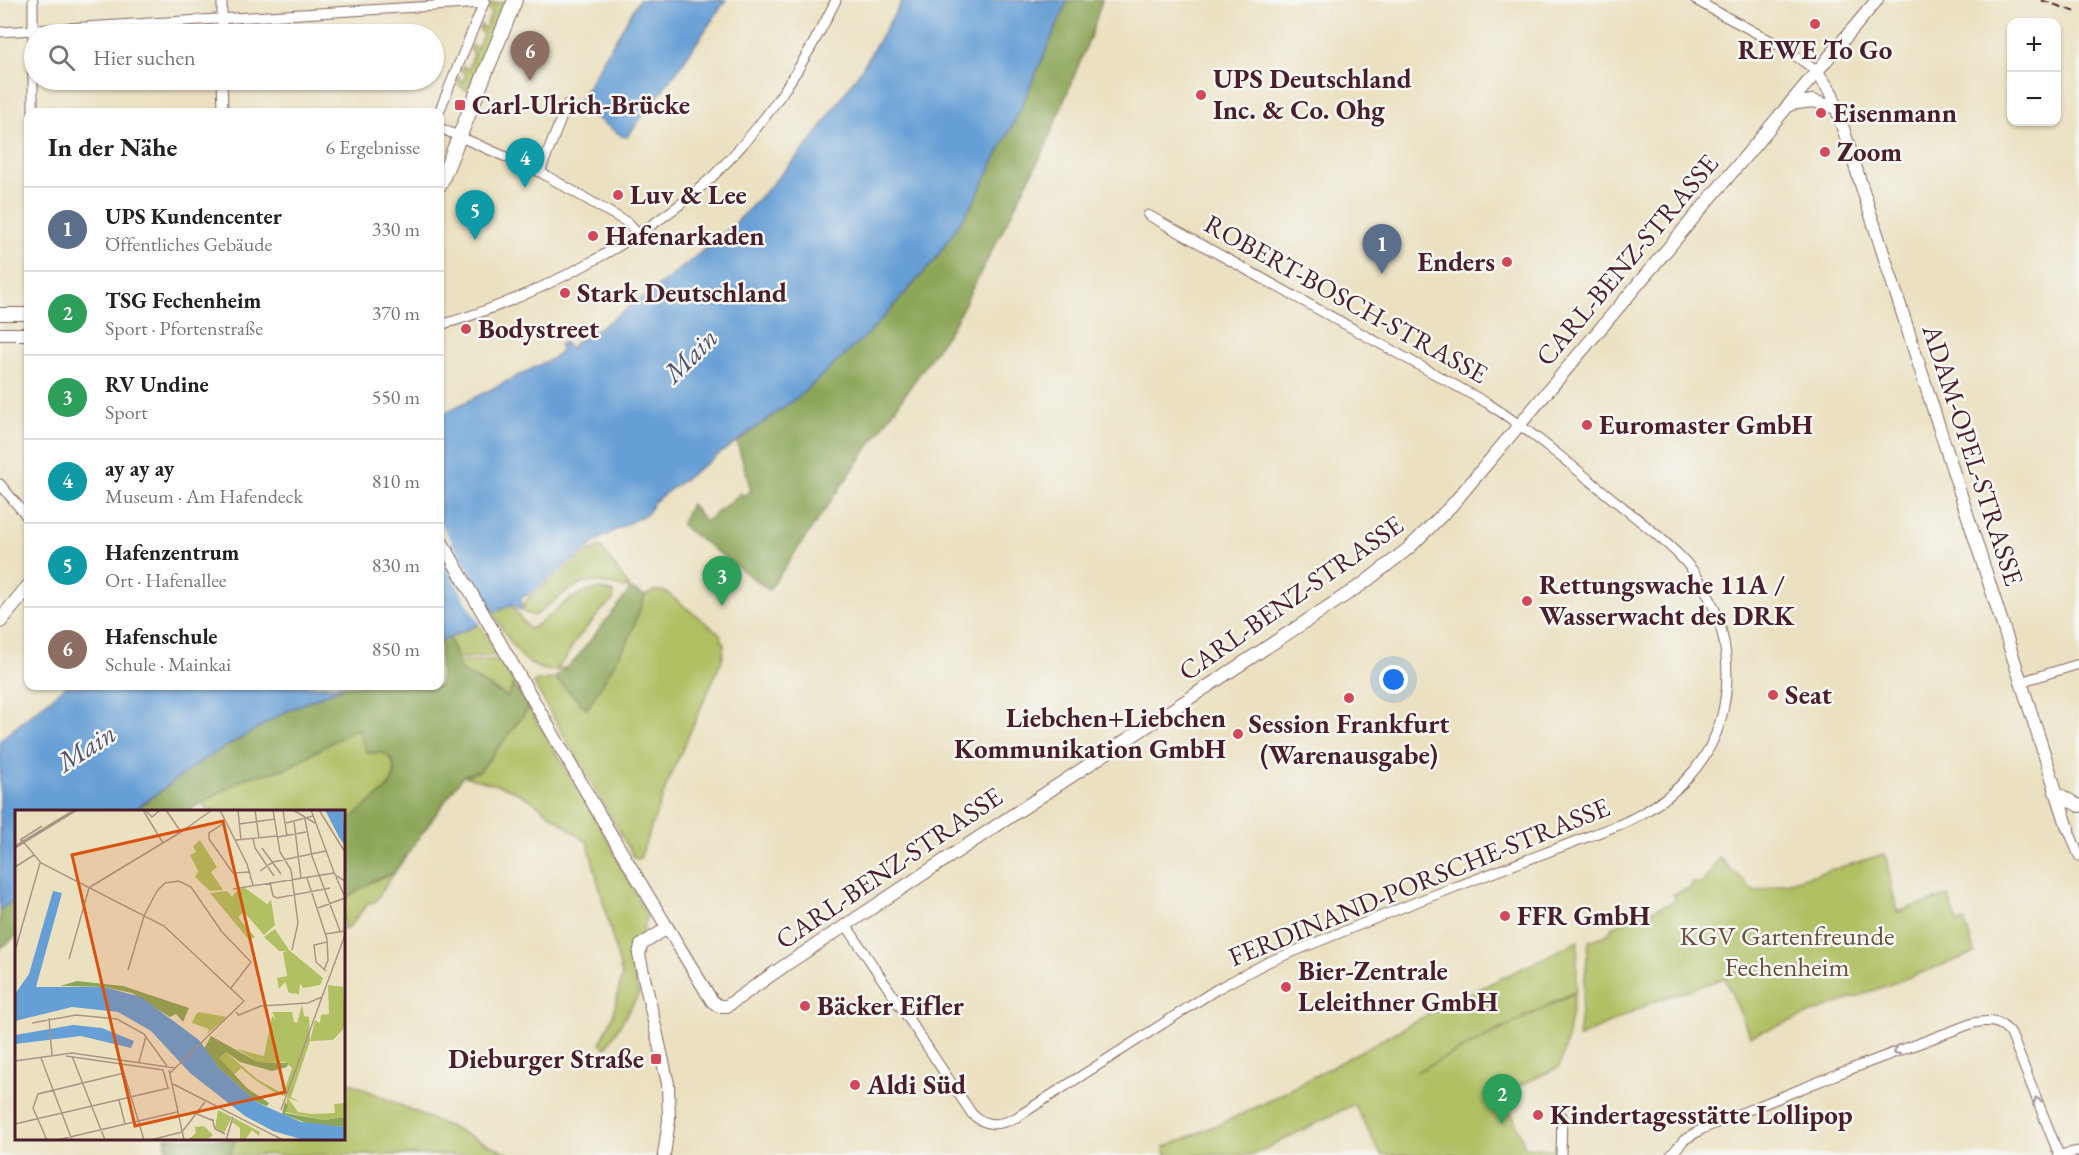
<!DOCTYPE html>
<html lang="de">
<meta charset="utf-8">
<style>
:root{--surface:#fff;--page:#f2f2f2;--text:#222;--muted:#767676;--line:#e0e0e0;--accent:#2563eb}
body{margin:0;font-family:"EB Garamond",serif;background:var(--page);color:var(--text)}
.controls{position:absolute;right:18px;top:18px;display:grid;overflow:hidden;border-radius:12px;box-shadow:0 2px 4px #0004}
.controls button{width:54px;height:54px;display:grid;place-items:center;padding:0;border:0;border-bottom:2px solid var(--line);background:var(--surface);color:var(--text);font:30px sans-serif}
.you{position:absolute;left:1394px;top:680px;width:21px;height:21px;margin:-15px;border:4px solid #fff;border-radius:50%;background:#1a73e8;box-shadow:0 0 0 9px #1a73e833}
.badge{display:grid;place-items:center;width:39px;height:39px;border-radius:50%;background:var(--accent);color:#fff;font-size:20px;font-weight:700}
.pin{position:absolute;translate:-50% -50px;filter:drop-shadow(0 2px 3px #0008)}
.pin::after{content:'';position:absolute;top:32px;width:21px;height:18px;background:inherit;clip-path:polygon(0 0,100% 0,50% 100%)}
.list{margin:0;padding:0;list-style:none}
h2{display:flex;justify-content:space-between;align-items:center;height:78px;margin:0;padding:0 24px;font-size:26px}
h2 small{font-size:20px;font-weight:400;color:var(--muted)}
.list li{display:grid;grid-template-columns:39px 1fr auto;gap:18px;align-items:center;box-sizing:border-box;height:84px;padding:0 24px;border-top:2px solid var(--line)}
.list b{display:block;font-size:22px;white-space:nowrap}
.list p{margin:0;font-size:20px;white-space:nowrap;color:var(--muted)}
.list em{font-size:20px;font-style:normal;color:var(--muted)}
.icon{flex:none;width:33px;height:33px;fill:none;stroke:currentColor;stroke-width:2;stroke-linecap:round;stroke-linejoin:round}
.map{position:relative;flex:none;width:2079px;height:1155px;overflow:hidden}
.search{position:absolute;background:var(--surface);box-shadow:0 2px 4px #0004;left:24px;top:24px;width:420px;height:66px;display:flex;align-items:center;gap:15px;box-sizing:border-box;padding:0 21px;border-radius:33px;color:var(--muted);font-size:22px}
.panel{position:absolute;background:var(--surface);box-shadow:0 2px 4px #0004;left:24px;top:108px;width:420px;height:582px;border-radius:12px}
.map>svg:first-child{display:block}
.green{fill:#b0c063;stroke:#7d7047;stroke-width:1.5}
.forest{fill:#8ca659;stroke:#6b6242;stroke-width:1.5}
.water{fill:#669fd5;stroke:#585f80;stroke-width:1.5}
.pier{fill:#ebe1c1}
.lines{fill:none;stroke-linecap:round;stroke-linejoin:round}
.street-casing{stroke:#826360;stroke-width:11}
.secondary-casing{stroke:#826360;stroke-width:14}
.primary-casing{stroke:#826360;stroke-width:16}
.street{stroke:#fff;stroke-width:9}
.secondary{stroke:#fff;stroke-width:12}
.primary{stroke:#fff;stroke-width:14}
.rail{stroke:#4a1f2b;stroke-width:2;stroke-dasharray:9 4.5;stroke-linecap:butt}
.oneway{stroke:#ae9aa0}
.poi-dot{fill:#d1495b;stroke:#f6f6f2;stroke-width:2}
.labels{text-anchor:middle;stroke-width:5;stroke-linejoin:round;paint-order:stroke}
.poi-label{font-size:27px;font-weight:bold;fill:#4a1f2b;stroke:#f6f6f2;text-anchor:start}
.street-label{font-size:27px;fill:#4a1f2b;stroke:#f6f6f2}
.park-label{font-size:27px;fill:#694f3c;stroke:#f6f6f2}
.water-label{font-size:28px;font-style:italic;fill:#55526f;stroke:#f6f6f2}
.inset-road{fill:none;stroke:#ab9385;stroke-width:1.5}
.view{fill:#d8530f;fill-opacity:0.15;stroke:#d8530f;stroke-width:3}
.inset-edge{fill:none;stroke:#4a1f2b;stroke-width:3}
</style>
<div class="map">
<svg width="2079" height="1155" viewBox="0 0 2079 1155">
<rect width="100%" height="100%" fill="#f6f6f2"/>
<filter id="ink" filterUnits="userSpaceOnUse"><feTurbulence type="fractalNoise" baseFrequency=".0167" numOctaves="2"/><feDisplacementMap in="SourceGraphic" scale="12" xChannelSelector="R" yChannelSelector="G"/><feConvolveMatrix kernelMatrix="1 2 1 2 8 2 1 2 1" color-interpolation-filters="sRGB"/></filter>
<filter id="wash" filterUnits="userSpaceOnUse"><feTurbulence type="fractalNoise" baseFrequency=".008" numOctaves="4" result="noise"/><feDisplacementMap in="SourceGraphic" scale="24" xChannelSelector="R" yChannelSelector="G"/><feGaussianBlur stdDeviation="1.35" result="paint"/><feColorMatrix in="noise" values="0 0 0 0 0 0 0 0 0 0 0 0 0 0 0 0 0 1.4 0 .05"/><feComposite in="paint" operator="in"/></filter>
<g filter="url(#wash)">
<rect width="100%" height="100%" fill="#ebe1c1"/>
<g class="green">
<path d="M 508,2 L 482,64 L 467,91 L 456,83 L 459,77 L 463,82 L 466,75 L 461,70 L 463,66 L 468,70 L 474,54 L 470,49 L 472,45 L 477,49 L 483,34 L 479,29 L 481,25 L 485,29 L 492,12 L 487,8 L 489,4 Z"/>
<path d="M 601,547 L 631,589 C 617,586 603,581 588,582 C 575,583 545,607 535,616 L 525,613 L 523,604 L 531,596 L 587,553 Z"/>
<path d="M 601,589 L 612,592 L 614,595 L 613,600 L 601,611 L 576,640 L 564,661 L 556,668 L 566,668 L 564,670 C 525,677 510,641 493,613 L 502,608 L 512,606 L 528,628 L 530,629 C 556,615 568,591 601,589 Z"/>
<path d="M 655,590 L 666,592 L 720,634 L 724,645 L 722,660 L 667,784 L 640,858 L 635,859 L 533,682 L 555,678 L 587,708 L 628,641 L 645,596 Z"/>
<path d="M 480,624 L 497,655 L 457,659 L 449,637 Z"/>
<path d="M 500,659 L 514,684 L 508,697 L 460,670 L 458,663 Z"/>
<path d="M 529,708 L 599,823 L 647,916 L 642,935 L 632,944 L 633,968 L 639,994 L 606,1048 L 600,1044 L 613,1015 L 622,975 L 588,843 L 531,800 L 508,788 L 463,776 L 480,771 Z"/>
<path d="M 357,728 C 363,734 390,756 392,761 C 406,785 359,811 344,824 L 344,812 L 208,811 L 202,802 L 245,778 L 285,769 Z"/>
<path d="M 1885,854 L 1897,912 L 1948,896 L 1958,923 L 1964,921 L 1975,953 L 1750,1036 L 1725,978 L 1655,1001 L 1578,1038 L 1589,941 L 1604,936 L 1611,931 L 1611,927 L 1676,901 L 1673,894 L 1691,888 L 1692,882 L 1702,884 L 1719,858 L 1755,892 Z"/>
<path d="M 394,873 L 375,902 L 368,903 L 350,926 L 344,929 C 344,921 341,908 345,901 C 350,889 383,877 394,873 Z"/>
<path d="M 1578,941 L 1576,991 L 1416,1072 L 1575,993 L 1566,1045 L 1559,1067 L 1504,1093 L 1525,1147 L 1555,1150 L 1555,1155 L 1381,1155 L 1354,1104 L 1253,1155 L 1166,1155 L 1164,1147 L 1220,1124 L 1267,1102 L 1438,1009 Z"/>
<path d="M 344,1080 L 512,1155 L 230,1155 L 235,1139 L 344,1138 Z"/>
</g>
<g class="forest">
<path d="M 1068,0 L 1102,0 L 1092,32 L 1044,150 L 954,324 L 769,590 L 681,525 L 691,504 L 705,522 L 741,493 L 743,496 L 751,490 L 737,442 L 798,397 L 868,334 L 935,260 L 1019,112 Z"/>
<path d="M 631,589 L 645,596 L 628,641 L 587,709 L 555,678 L 575,660 Z"/>
<path d="M 449,637 L 460,670 L 507,697 L 514,684 L 529,708 L 480,771 L 463,776 L 394,873 L 374,880 L 347,898 L 344,902 L 344,824 L 389,787 L 395,775 L 392,760 L 383,753 L 367,753 L 357,728 L 285,769 L 245,778 L 188,811 L 133,812 L 200,762 L 285,712 L 344,686 L 440,686 L 440,642 Z"/>
<path d="M 16,898 L 16,936 L 0,949 L 0,910 Z"/>
<path d="M 165,1139 L 165,1138 L 235,1139 L 230,1155 L 168,1155 Z"/>
</g>
<g class="water">
<path d="M 639,0 L 726,0 L 682,64 L 627,137 L 622,136 L 595,117 L 591,117 L 576,106 Z"/>
<path d="M 903,0 L 1068,0 L 1019,112 L 974,201 L 935,260 L 868,334 L 798,397 L 660,497 L 653,503 L 648,513 L 601,538 L 528,595 L 523,596 L 521,602 L 522,610 L 521,611 L 513,604 L 493,613 L 480,624 L 440,642 L 440,415 L 555,357 L 562,350 L 559,345 L 564,342 L 571,349 L 576,342 L 604,325 L 668,279 L 733,226 L 810,143 L 861,70 Z"/>
<path d="M 66,686 L 344,686 L 285,712 L 200,762 L 133,811 L 16,812 L 16,898 L 0,910 L 0,740 Z"/>
</g>
<path class="pier" d="M 440,522 L 495,616 L 481,627 L 440,555 Z"/>
</g>
<g filter="url(#ink)">
<g class="lines">
<defs>
<g id="street">
<path d="M 222,0 L 222,34"/>
<path d="M 1696,0 C 1736,24 1781,42 1817,72"/>
<path d="M 0,32 L 484,3"/>
<path d="M 222,80 L 223,112"/>
<path d="M 33,112 L 33,0"/>
<path d="M 439,112 L 485,0"/>
<path d="M 440,128 L 540,172 L 628,223 L 637,233"/>
<path d="M 540,172 L 567,104"/>
<path d="M 440,325 C 528,301 648,239 714,175 C 764,127 806,62 836,0"/>
<path d="M 0,484 L 28,518"/>
<path d="M 2020,682 L 2079,664"/>
<path d="M 2068,828 L 2079,856"/>
<path d="M 846,925 L 972,1114 C 986,1127 1000,1126 1017,1117 L 1217,989 L 1268,962 L 1416,902 L 1621,824 C 1667,804 1707,769 1721,719 C 1736,662 1722,598 1679,555 C 1656,532 1628,512 1603,491 C 1565,460 1528,429 1487,403 L 1148,215"/>
<path d="M 1561,1155 L 1562,1116"/>
<path d="M 1671,1155 L 1684,1140 L 1702,1129 L 1835,1075 L 1973,1023 C 1988,1020 2001,1020 2011,1034 L 2059,1155"/>
<path d="M 2060,1155 L 2079,1151"/>
</g>
<g id="secondary">
<path d="M 1817,72 L 1832,94 L 2068,828"/>
<path d="M 1790,104 L 1813,101 L 1836,108"/>
<path d="M 0,314 L 28,314"/>
<path d="M 0,334 L 28,334"/>
<path d="M 440,539 L 613,838 L 712,1001 L 719,1006 L 727,1006 L 784,966 L 1364,583 L 1409,548 L 1452,505 L 1877,0"/>
<path d="M 2055,792 L 2079,806"/>
<path d="M 664,1155 L 669,1120 L 668,1084 L 639,955 L 641,945 L 667,928"/>
</g>
<g id="primary">
<path d="M 440,184 L 515,0"/>
<path d="M 0,621 L 28,587"/>
</g>
</defs>
<use href="#street" class="street-casing"/>
<use href="#secondary" class="secondary-casing"/>
<use href="#primary" class="primary-casing"/>
<use href="#street" class="street"/>
<use href="#secondary" class="secondary"/>
<use href="#primary" class="primary"/>
<path class="rail" d="M 2041,0 L 2079,13"/>
</g>
<defs><path id="oneway-chevron" d="M-2-3.5L2.5 0L-2 3.5" fill="none" stroke-width="1.6" stroke-linecap="round" stroke-linejoin="round" transform="scale(1.5)"/></defs>
<g class="oneway">
<use href="#oneway-chevron" transform="translate(1897 1051) rotate(159)"/>
<use href="#oneway-chevron" transform="translate(2037 1101) rotate(-112)"/>
</g>
</g>
<g class="poi-dot">
<circle cx="1815" cy="24" r="6"/>
<circle cx="1201" cy="95" r="6"/>
<rect x="454" y="99" width="12" height="12" rx="3"/>
<circle cx="1821" cy="113" r="6"/>
<circle cx="1825" cy="152" r="6"/>
<circle cx="618" cy="195" r="6"/>
<circle cx="593" cy="236" r="6"/>
<circle cx="1507" cy="262" r="6"/>
<circle cx="565" cy="293" r="6"/>
<circle cx="466" cy="329" r="6"/>
<circle cx="1587" cy="425" r="6"/>
<circle cx="1527" cy="601" r="6"/>
<circle cx="1773" cy="695" r="6"/>
<circle cx="1349" cy="698" r="6"/>
<circle cx="1238" cy="734" r="6"/>
<circle cx="1505" cy="916" r="6"/>
<circle cx="1286" cy="987" r="6"/>
<circle cx="805" cy="1006" r="6"/>
<rect x="650" y="1053" width="12" height="12" rx="3"/>
<circle cx="855" cy="1085" r="6"/>
<circle cx="1538" cy="1115" r="6"/>
</g>
<g class="labels">
<g class="poi-label">
<text x="1815" y="59" text-anchor="middle">REWE To Go</text>
<text x="1213" y="88">UPS Deutschland<tspan x="1213" dy="31">Inc. &amp; Co. Ohg</tspan></text>
<text x="472" y="114">Carl-Ulrich-Brücke</text>
<text x="1833" y="122">Eisenmann</text>
<text x="1837" y="161">Zoom</text>
<text x="630" y="204">Luv &amp; Lee</text>
<text x="605" y="245">Hafenarkaden</text>
<text x="1495" y="271" text-anchor="end">Enders</text>
<text x="577" y="302">Stark Deutschland</text>
<text x="478" y="338">Bodystreet</text>
<text x="1599" y="434">Euromaster GmbH</text>
<text x="1539" y="594">Rettungswache 11A /<tspan x="1539" dy="31">Wasserwacht des DRK</tspan></text>
<text x="1785" y="704">Seat</text>
<text x="1226" y="727" text-anchor="end">Liebchen+Liebchen<tspan x="1226" dy="31">Kommunikation GmbH</tspan></text>
<text x="1349" y="733" text-anchor="middle">Session Frankfurt<tspan x="1349" dy="31">(Warenausgabe)</tspan></text>
<text x="1517" y="925">FFR GmbH</text>
<text x="1298" y="980">Bier-Zentrale<tspan x="1298" dy="31">Leleithner GmbH</tspan></text>
<text x="817" y="1015">Bäcker Eifler</text>
<text x="644" y="1068" text-anchor="end">Dieburger Straße</text>
<text x="867" y="1094">Aldi Süd</text>
<text x="1550" y="1124">Kindertagesstätte Lollipop</text>
</g>
<g class="street-label">
<text transform="translate(1627 260) rotate(-50)" y="9">CARL-BENZ-STRASSE</text>
<text transform="translate(1346 299) rotate(29)" y="9">ROBERT-BOSCH-STRASSE</text>
<text transform="translate(1973 455) rotate(72)" y="9">ADAM-OPEL-STRASSE</text>
<text transform="translate(1291 598) rotate(-35)" y="9">CARL-BENZ-STRASSE</text>
<text transform="translate(889 868) rotate(-34)" y="9">CARL-BENZ-STRASSE</text>
<text transform="translate(1419 882) rotate(-22)" y="9">FERDINAND-PORSCHE-STRASSE</text>
</g>
<g class="park-label">
<text x="1787" y="945">KGV Gartenfreunde<tspan x="1787" dy="31">Fechenheim</tspan></text>
</g>
<g class="water-label">
<text transform="translate(690 355) rotate(-45)" y="10">Main</text>
<text transform="translate(86 747) rotate(-33)" y="10">Main</text>
</g>
</g>
<g transform="translate(15 810)">
<rect width="330" height="330" fill="#ebe1c1"/>
<path d="M 185,30 L 202,57 L 196,62 L 208,80 L 195,81 L 180,67 L 183,61 L 175,45 L 181,42 L 178,36 ZM 230,78 L 252,94 L 256,90 L 260,115 L 249,125 L 229,102 L 223,107 L 240,127 L 234,130 L 195,83 L 212,81 L 217,87 L 223,79 ZM 260,119 L 274,140 L 308,168 L 305,175 L 288,178 L 285,173 L 284,184 L 274,183 L 270,172 L 264,179 L 262,168 L 272,166 L 268,142 L 272,141 L 264,141 L 249,127 ZM 313,175 L 328,177 L 330,217 L 318,230 L 295,231 L 276,287 L 285,292 L 273,288 L 283,302 L 296,304 L 320,303 L 319,294 L 330,293 L 330,307 L 309,310 L 270,302 L 273,283 L 269,286 L 259,282 L 240,270 L 226,258 L 218,266 L 204,248 L 211,242 L 242,269 L 268,284 L 277,258 L 270,252 L 243,252 L 222,239 L 249,246 L 257,206 L 261,210 L 257,202 L 277,202 L 279,212 L 282,213 L 287,195 L 289,206 L 294,207 L 295,231 L 300,210 L 305,213 L 306,205 L 314,204 ZM 181,204 L 184,202 L 212,207 L 192,224 L 194,219 L 177,213 ZM 203,300 L 217,307 L 209,323 L 200,319 ZM 219,308 L 245,322 L 244,326 L 237,320 L 230,330 L 225,330 L 225,318 L 217,312 ZM 189,316 L 198,325 L 191,330 L 173,330 L 181,323 L 180,317 Z" fill="#b0c063"/>
<path d="M 62,171 L 108,176 L 174,198 L 168,212 L 161,204 L 155,207 L 117,183 L 89,177 L 45,176 ZM 196,226 L 243,252 L 273,253 L 272,257 L 257,261 L 225,252 L 211,242 L 204,248 L 232,278 L 254,293 L 252,296 L 243,293 L 204,258 L 189,239 ZM 270,292 L 273,296 L 270,303 L 309,310 L 330,307 L 330,317 L 294,314 L 267,304 Z" fill="#8ca659"/>
<path d="M 310,0 L 328,0 L 330,36 L 324,27 ZM 38,81 L 47,83 L 21,177 L 89,177 L 126,187 L 184,230 L 204,258 L 243,293 L 286,312 L 330,317 L 330,330 L 289,330 L 258,321 L 230,306 L 175,263 L 136,221 L 103,202 L 57,197 L 0,211 L 0,184 L 14,164 ZM 58,215 L 87,218 L 119,231 L 116,238 L 66,226 L 0,234 L 0,225 Z" fill="#669fd5"/>
<path class="inset-road" d="M 128,0 L 148,33M 130,0 L 137,7 L 145,0M 151,0 L 166,22M 205,0 L 232,54 L 238,75M 223,0 L 226,30M 240,0 L 244,28M 258,0 L 265,42 L 276,60 L 283,113 L 277,140M 268,0 L 272,26M 278,0 L 300,13M 296,0 L 320,65 L 330,71M 304,0 L 330,42M 290,9 L 297,46 L 325,121M 279,12 L 286,68M 209,13 L 194,23 L 194,29 L 218,63 L 235,62M 271,13 L 298,6M 224,14 L 260,9M 166,22 L 197,0M 263,27 L 291,22M 238,28 L 240,38 L 259,66M 6,29 L 26,53 L 149,116 L 229,191 L 155,263M 5,30 L 27,16M 221,30 L 262,26M 0,36 L 59,0M 0,38 L 62,0M 247,38 L 266,64M 0,57 L 19,45M 245,61 L 258,52 L 311,41M 321,67 L 330,87M 292,68 L 312,129 L 313,150 L 309,160M 255,72 L 258,86 L 262,88 L 315,78M 75,77 L 166,22M 218,79 L 319,63M 303,98 L 330,88M 310,124 L 330,121M 0,141 L 25,53M 54,149 L 74,78M 113,160 L 129,106 L 142,81 L 150,73 L 164,71 L 176,77 L 207,122 L 236,152 L 216,178M 311,161 L 301,152 L 299,135 L 312,132M 221,202 L 224,205 L 246,196 L 293,193 L 307,187 L 330,125M 34,208 L 37,246M 17,213 L 61,205 L 102,209 L 129,224 L 152,256M 51,246 L 148,260 L 153,278M 57,246 L 90,330M 26,248 L 57,330M 0,251 L 57,243 L 160,258M 124,252 L 131,226M 106,253 L 129,330M 154,260 L 169,330M 158,274 L 268,330M 104,290 L 110,314M 266,300 L 307,187M 182,304 L 199,311 L 197,309M 198,312 L 200,319 L 210,324M 0,314 L 154,278M 32,330 L 18,298 L 23,284 L 109,263M 42,330 L 162,302M 135,330 L 167,322 L 190,292M 211,330 L 218,307"/>
<path class="view" d="M 208,11 L 270,282 L 120,316 L 57,45 Z"/>
<rect width="330" height="330" class="inset-edge"/>
</g>
</svg>
<div class="controls">
<button>+</button>
<button>−</button>
</div>
<div class="you"></div>
<div class="pin badge" style="left:1382px;top:274px;background:#5c6f8a">1</div>
<div class="pin badge" style="left:1502px;top:1124px;background:#2e9e5b">2</div>
<div class="pin badge" style="left:722px;top:606px;background:#2e9e5b">3</div>
<div class="pin badge" style="left:525px;top:188px;background:#0f9aa8">4</div>
<div class="pin badge" style="left:475px;top:240px;background:#0f9aa8">5</div>
<div class="pin badge" style="left:530px;top:81px;background:#8d6e63">6</div>
<div class="search"><svg class="icon" aria-label="search" viewBox="0 0 24 24"><circle cx="10" cy="10" r="6"/><path d="M15 15l6 6"/></svg>Hier suchen</div>
<section class="panel">
<h2>In der Nähe<small>6 Ergebnisse</small></h2>
<ul class="list">
<li><span class="badge" style="background:#5c6f8a">1</span><div><b>UPS Kundencenter</b><p>Öffentliches Gebäude</p></div><em>330 m</em></li>
<li><span class="badge" style="background:#2e9e5b">2</span><div><b>TSG Fechenheim</b><p>Sport · Pfortenstraße</p></div><em>370 m</em></li>
<li><span class="badge" style="background:#2e9e5b">3</span><div><b>RV Undine</b><p>Sport</p></div><em>550 m</em></li>
<li><span class="badge" style="background:#0f9aa8">4</span><div><b>ay ay ay</b><p>Museum · Am Hafendeck</p></div><em>810 m</em></li>
<li><span class="badge" style="background:#0f9aa8">5</span><div><b>Hafenzentrum</b><p>Ort · Hafenallee</p></div><em>830 m</em></li>
<li><span class="badge" style="background:#8d6e63">6</span><div><b>Hafenschule</b><p>Schule · Mainkai</p></div><em>850 m</em></li>
</ul>
</section>
</div>
